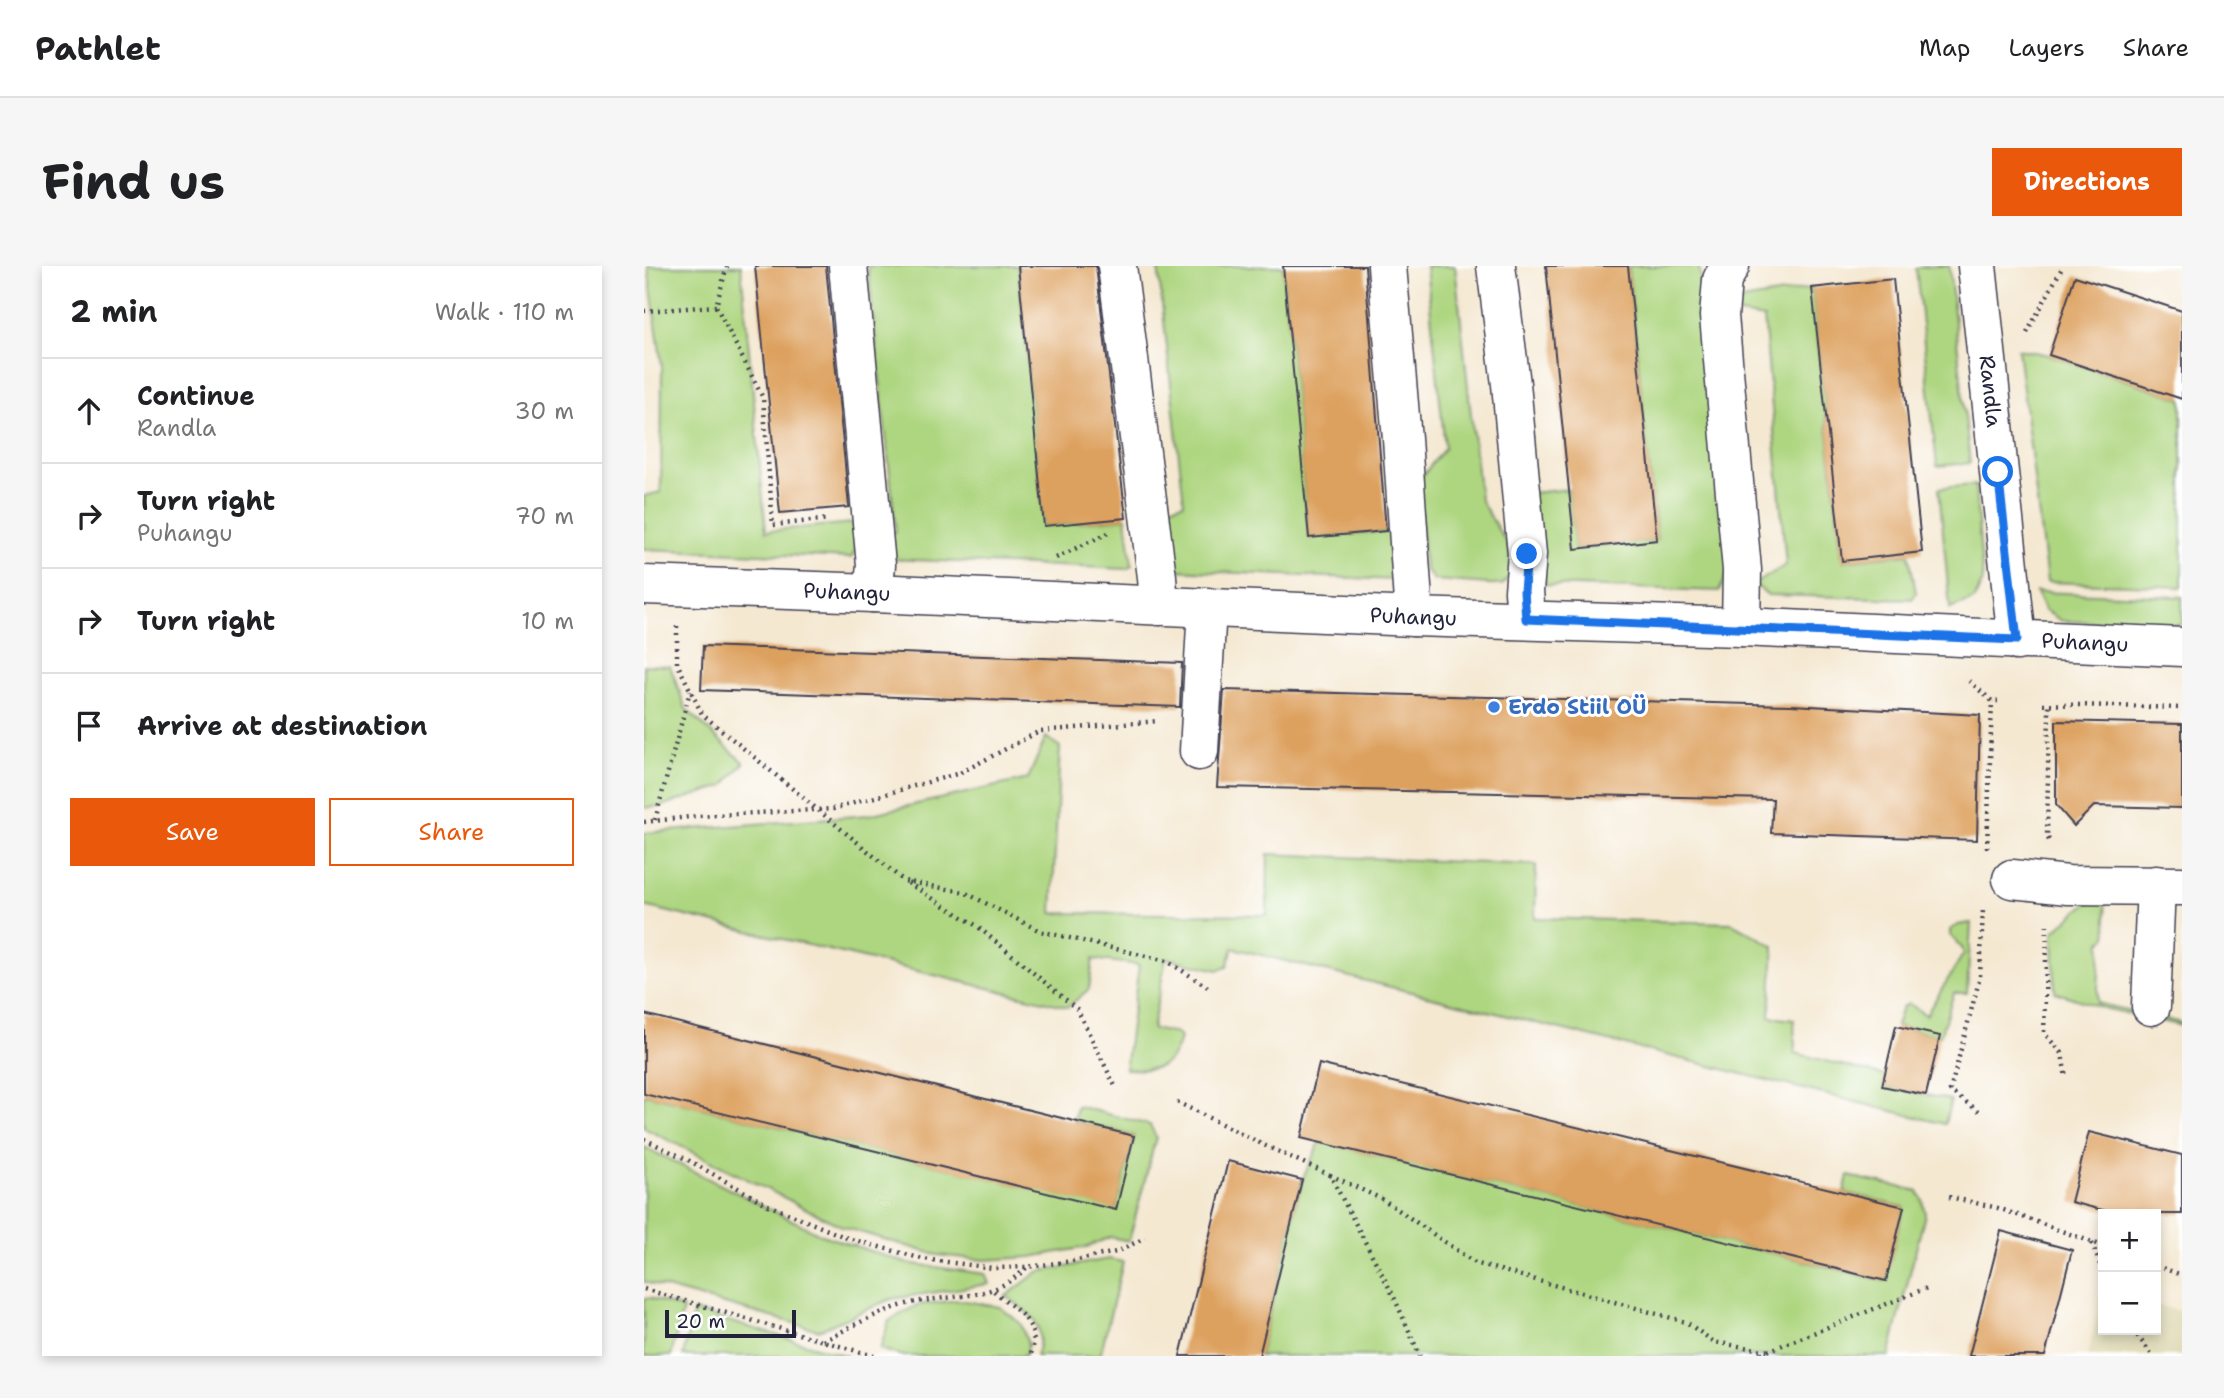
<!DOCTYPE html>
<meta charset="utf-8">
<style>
:root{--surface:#fff;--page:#f6f6f6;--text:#202124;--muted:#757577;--line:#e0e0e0;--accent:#ea580c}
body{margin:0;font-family:"Shantell Sans",sans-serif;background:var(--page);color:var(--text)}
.controls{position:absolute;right:21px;bottom:21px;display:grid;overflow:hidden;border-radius:0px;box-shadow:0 4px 10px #0003}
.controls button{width:63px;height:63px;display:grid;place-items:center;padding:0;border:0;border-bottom:2px solid var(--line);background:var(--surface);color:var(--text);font:35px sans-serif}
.scale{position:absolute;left:21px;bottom:18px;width:131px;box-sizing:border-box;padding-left:7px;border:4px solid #22223b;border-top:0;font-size:19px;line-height:24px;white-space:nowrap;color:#22223b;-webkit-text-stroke:5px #fff;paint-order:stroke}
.stop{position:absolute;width:21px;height:21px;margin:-16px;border:5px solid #1a73e8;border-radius:50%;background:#fff}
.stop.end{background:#1a73e8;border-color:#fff;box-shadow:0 2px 7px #0008}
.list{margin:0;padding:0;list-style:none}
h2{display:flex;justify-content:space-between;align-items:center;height:91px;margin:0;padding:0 28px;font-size:30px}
h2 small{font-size:23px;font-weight:400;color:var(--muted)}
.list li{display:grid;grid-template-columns:46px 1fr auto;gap:21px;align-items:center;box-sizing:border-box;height:105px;padding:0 28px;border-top:2px solid var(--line)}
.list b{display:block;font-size:26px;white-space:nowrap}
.list p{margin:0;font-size:23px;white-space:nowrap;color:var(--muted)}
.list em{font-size:23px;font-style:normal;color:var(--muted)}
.actions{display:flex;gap:14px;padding:21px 28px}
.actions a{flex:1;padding:16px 0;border:2px solid var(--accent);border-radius:0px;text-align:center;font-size:24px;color:var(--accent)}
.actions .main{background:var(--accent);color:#fff}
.icon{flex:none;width:38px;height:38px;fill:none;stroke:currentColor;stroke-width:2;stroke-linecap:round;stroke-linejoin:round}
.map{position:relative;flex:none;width:1538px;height:1090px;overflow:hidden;border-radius:0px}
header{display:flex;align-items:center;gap:42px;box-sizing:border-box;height:98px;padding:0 35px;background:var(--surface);border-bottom:2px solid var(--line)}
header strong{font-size:33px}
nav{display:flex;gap:38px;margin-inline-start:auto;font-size:24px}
.intro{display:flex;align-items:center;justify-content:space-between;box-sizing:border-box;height:168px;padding:0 42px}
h1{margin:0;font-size:49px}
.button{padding:18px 32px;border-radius:0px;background:var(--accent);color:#fff;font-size:24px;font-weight:700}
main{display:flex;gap:42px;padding:0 42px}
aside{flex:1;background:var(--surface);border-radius:0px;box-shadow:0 4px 10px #0003}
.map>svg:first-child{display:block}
.built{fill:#e1dcba}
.green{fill:#aed680;stroke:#687c5e;stroke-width:2}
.building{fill:#dda15e}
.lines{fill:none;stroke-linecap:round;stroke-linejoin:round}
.minor-casing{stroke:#424052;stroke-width:41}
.path{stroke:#424052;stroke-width:4.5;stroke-dasharray:2 5;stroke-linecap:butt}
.minor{stroke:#fff;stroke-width:38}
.route{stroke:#1a73e8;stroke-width:9}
.shop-dot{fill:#3f7fe0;stroke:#fff;stroke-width:2.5}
.labels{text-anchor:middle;stroke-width:6;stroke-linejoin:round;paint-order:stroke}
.street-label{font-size:21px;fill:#22223b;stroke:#fff}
.shop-label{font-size:21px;font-weight:bold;fill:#366cbe;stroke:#fff;text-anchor:start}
</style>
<header>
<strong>Pathlet</strong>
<nav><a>Map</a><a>Layers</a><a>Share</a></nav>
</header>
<div class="intro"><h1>Find us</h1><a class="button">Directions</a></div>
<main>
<aside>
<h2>2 min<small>Walk · 110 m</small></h2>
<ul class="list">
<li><svg class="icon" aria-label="ahead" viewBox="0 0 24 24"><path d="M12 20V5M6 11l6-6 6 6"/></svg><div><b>Continue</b><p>Randla</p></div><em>30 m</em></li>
<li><svg class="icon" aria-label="right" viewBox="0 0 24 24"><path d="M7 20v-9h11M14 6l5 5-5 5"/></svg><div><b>Turn right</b><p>Puhangu</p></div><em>70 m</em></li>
<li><svg class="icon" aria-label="right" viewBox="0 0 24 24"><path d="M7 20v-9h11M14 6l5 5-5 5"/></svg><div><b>Turn right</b></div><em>10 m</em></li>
<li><svg class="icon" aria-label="arrive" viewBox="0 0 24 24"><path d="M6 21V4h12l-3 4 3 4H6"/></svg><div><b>Arrive at destination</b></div></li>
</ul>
<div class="actions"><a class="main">Save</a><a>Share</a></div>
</aside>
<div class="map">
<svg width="1538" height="1090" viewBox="0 0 1538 1090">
<rect width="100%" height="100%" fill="#fff"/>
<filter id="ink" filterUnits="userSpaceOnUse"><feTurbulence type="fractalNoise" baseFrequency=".0143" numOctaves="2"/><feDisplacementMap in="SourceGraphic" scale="14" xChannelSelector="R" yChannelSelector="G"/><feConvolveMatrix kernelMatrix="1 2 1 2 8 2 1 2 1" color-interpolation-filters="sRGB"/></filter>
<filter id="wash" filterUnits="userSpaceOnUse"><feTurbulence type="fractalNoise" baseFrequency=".00686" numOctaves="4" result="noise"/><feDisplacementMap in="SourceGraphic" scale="28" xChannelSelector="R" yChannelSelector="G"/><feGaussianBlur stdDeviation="1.57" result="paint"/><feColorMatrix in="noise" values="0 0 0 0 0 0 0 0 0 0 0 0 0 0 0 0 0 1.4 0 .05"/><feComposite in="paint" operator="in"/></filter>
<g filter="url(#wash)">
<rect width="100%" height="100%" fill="#f4e8d1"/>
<path class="built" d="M 1459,1025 L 1459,1064 L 1512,1064 L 1512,1039 L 1538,1046 L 1538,1090 L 1444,1090 Z"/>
<g class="green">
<path d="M 4,0 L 97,0 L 122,265 L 209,257 L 212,283 L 207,292 L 0,283 L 0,230 L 17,226 L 18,101 Z"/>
<path d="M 224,0 L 374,0 L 400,260 L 482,252 L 488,299 L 483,303 L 245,293 L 237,269 L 252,266 Z"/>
<path d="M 514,0 L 639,0 L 665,272 L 756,264 L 750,314 L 528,304 L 521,247 L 527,241 L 540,237 Z"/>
<path d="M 782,0 L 811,0 L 836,233 L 870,290 L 868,307 L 858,319 L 790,314 L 781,303 L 774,215 L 801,182 Z"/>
<path d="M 984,0 L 1055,0 L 1086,304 L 1075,325 L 903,319 L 896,300 L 888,227 L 925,223 L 931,283 L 1013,274 Z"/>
<path d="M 1291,0 L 1305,0 L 1326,197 L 1293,200 L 1272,2 Z"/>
<path d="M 1168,22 L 1198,295 L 1265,288 L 1272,327 L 1268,333 L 1124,329 L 1110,318 L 1142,299 L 1120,52 L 1090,47 L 1099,34 Z"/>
<path d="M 1374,83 L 1405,89 L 1538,133 L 1538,321 L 1403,316 Z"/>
<path d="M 1331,219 L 1339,315 L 1330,334 L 1306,343 L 1295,222 Z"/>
<path d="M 1392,326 L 1538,331 L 1538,359 L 1418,355 L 1400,344 Z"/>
<path d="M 0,399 L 26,400 L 42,443 L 100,497 L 80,520 L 18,540 L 0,542 Z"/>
<path d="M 402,471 L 416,481 L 408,647 L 623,649 L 624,588 L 892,599 L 891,652 L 1088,657 L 1130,680 L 1126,751 L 1150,754 L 1151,787 L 1241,810 L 1239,820 L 1307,834 L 1301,858 L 589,682 L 583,701 L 574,704 L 522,692 L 508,763 L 533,768 L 536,772 C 528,804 510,805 481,803 L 495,699 L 449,693 L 445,723 L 424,741 L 0,640 L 0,567 L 224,549 L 384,513 Z"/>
<path d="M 1461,636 L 1463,671 L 1457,676 L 1453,737 L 1538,757 L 1538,760 L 1459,742 L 1411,726 L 1409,666 L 1443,637 Z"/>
<path d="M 1327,657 L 1323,727 L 1310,727 L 1296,770 L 1252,760 L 1258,741 L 1265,738 L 1282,749 L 1320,687 L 1318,682 L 1306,669 L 1306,664 L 1314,659 Z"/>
<path d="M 0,828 L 472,943 L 490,870 L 430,855 L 433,840 L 506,859 L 512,871 L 485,975 L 466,971 L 443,981 L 387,991 L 341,994 L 293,989 L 199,961 L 0,862 Z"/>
<path d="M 676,876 L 1241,1015 L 1260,941 L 1200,926 L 1204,910 L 1274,925 L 1278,933 L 1281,948 L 1245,1090 L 615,1090 L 658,914 Z"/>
<path d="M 0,881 L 178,969 L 262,997 L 341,1008 L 345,1018 L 247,1033 L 175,1064 L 0,1016 Z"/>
<path d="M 465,993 L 479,996 L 456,1090 L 392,1090 C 404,1057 385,1048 362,1030 L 394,1006 Z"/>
<path d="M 6,1032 L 39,1043 L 27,1090 L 0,1090 L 0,1033 Z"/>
<path d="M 315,1034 L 356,1041 L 377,1058 L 384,1078 L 381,1090 L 259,1090 L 236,1083 L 245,1055 L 273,1039 Z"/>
<path d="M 50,1045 L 203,1090 L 39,1090 Z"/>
</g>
<g id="blocks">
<g class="building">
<path d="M 111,0 L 182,0 L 205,241 L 136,247 Z"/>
<path d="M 374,0 L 452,0 L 482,252 L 400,260 Z"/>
<path d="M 639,0 L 721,0 L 742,265 L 665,272 Z"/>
<path d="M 902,0 L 984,0 L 1013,274 L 931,283 Z"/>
<path d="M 1431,10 L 1538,45 L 1538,133 L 1405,89 Z"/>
<path d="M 1249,13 L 1278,286 L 1198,295 L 1168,22 Z"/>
<path d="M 59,380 L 538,397 L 536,441 L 57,424 Z"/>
<path d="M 580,424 L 1147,439 L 1336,449 L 1333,574 L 1127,567 L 1129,533 L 573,521 Z"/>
<path d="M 1412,455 L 1538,458 L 1538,542 L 1450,540 L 1430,560 L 1412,539 Z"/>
<path d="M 0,748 L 490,870 L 472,944 L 0,828 Z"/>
<path d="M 1252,760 L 1296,770 L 1282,829 L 1238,820 Z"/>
<path d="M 675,798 L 1260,941 L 1242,1015 L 657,872 Z"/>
<path d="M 1445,866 L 1538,889 L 1538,948 L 1474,948 L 1427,936 Z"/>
<path d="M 584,895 L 658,914 L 615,1090 L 536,1090 Z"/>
<path d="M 1357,965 L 1428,984 L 1401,1090 L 1325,1090 Z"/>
</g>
</g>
</g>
<g filter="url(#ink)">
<use href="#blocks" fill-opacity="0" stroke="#424052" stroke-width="2"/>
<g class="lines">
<defs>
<g id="minor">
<path d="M 204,0 L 232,299 L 229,327"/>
<path d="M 473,0 L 513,311 L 515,340"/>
<path d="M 743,0 L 758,173 L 770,351"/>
<path d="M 852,0 L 867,118 L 883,288 L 880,325 L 882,353"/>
<path d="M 1086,0 L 1078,14 L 1075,50 L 1098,304 L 1097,361"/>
<path id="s1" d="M 1333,0 L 1373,375"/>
<path id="s2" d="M 0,319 L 229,327 L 770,351 L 1097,361 L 1538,381"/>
<path d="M 555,485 L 563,341"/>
<path d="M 1368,613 L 1424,619 L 1538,620"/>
<path d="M 1507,740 L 1512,619"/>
</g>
</defs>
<use href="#minor" class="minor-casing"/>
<g class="path">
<path d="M 83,0 L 72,40 L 119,132 L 129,259 L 185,253"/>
<path d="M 0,45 L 72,40"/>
<path d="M 1383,67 L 1419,0"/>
<path d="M 412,292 L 464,267"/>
<path d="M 33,360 L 33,397 L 58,448 L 260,615 L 320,626 L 396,665 L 523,695 L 567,723"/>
<path d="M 1325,415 L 1348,435 L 1354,435"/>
<path d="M 1399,438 L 1538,442"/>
<path d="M 11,554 L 46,425"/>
<path d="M 0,556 L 54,550 L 189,543 L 316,507 L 396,465 L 515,455"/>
<path d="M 1405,574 L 1403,571 L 1405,439"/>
<path d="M 1343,582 L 1348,435"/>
<path d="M 264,617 L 333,660 L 433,743 L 471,820"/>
<path d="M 1403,659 L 1400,767 L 1418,787 L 1422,812"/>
<path d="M 533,836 L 622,880 L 686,909 L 750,1031 L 776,1090"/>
<path d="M 1335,845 L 1306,825 L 1336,711 L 1339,643"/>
<path d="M 0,873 L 44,894 L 124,939 L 203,972 L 279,993 L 349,1002 L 383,1001 L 429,995 L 472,986 L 501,972"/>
<path d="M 686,909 L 740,934 L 831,997 L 1042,1056 L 1070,1076 L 1124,1085"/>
<path d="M 1305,931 L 1354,942 L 1459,980"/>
<path d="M 1448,977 L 1459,1007"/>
<path d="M 1512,1000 L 1538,1009"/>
<path d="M 0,1023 L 230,1090"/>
<path d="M 350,1025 C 371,1044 400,1058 386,1090"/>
<path d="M 1489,1064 L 1509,1090"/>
<path d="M 179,1075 C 207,1061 233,1046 263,1038 C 307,1027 348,1037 383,1001"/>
<path d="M 1111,1090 L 1283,1022"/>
</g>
<use href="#minor" class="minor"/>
</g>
</g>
<g class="lines" filter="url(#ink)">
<path class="route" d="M 883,288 L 880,325 L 882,353 L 1373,374 L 1354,206"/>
</g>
<circle class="shop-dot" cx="850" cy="441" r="7"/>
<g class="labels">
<g class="street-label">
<text dy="7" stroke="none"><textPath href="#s1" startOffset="126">Randla</textPath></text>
<text dy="7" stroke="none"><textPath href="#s2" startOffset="203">Puhangu</textPath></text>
<text dy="7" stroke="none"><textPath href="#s2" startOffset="770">Puhangu</textPath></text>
<text dy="7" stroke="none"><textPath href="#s2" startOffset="1442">Puhangu</textPath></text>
</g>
<g class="shop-label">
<text x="864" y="448">Erdo Stiil OÜ</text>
</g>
</g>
</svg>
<div class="controls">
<button>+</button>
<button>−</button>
</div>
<div class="scale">20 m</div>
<div class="stop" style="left:1354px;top:206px"></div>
<div class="stop end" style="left:883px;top:288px"></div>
</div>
</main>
